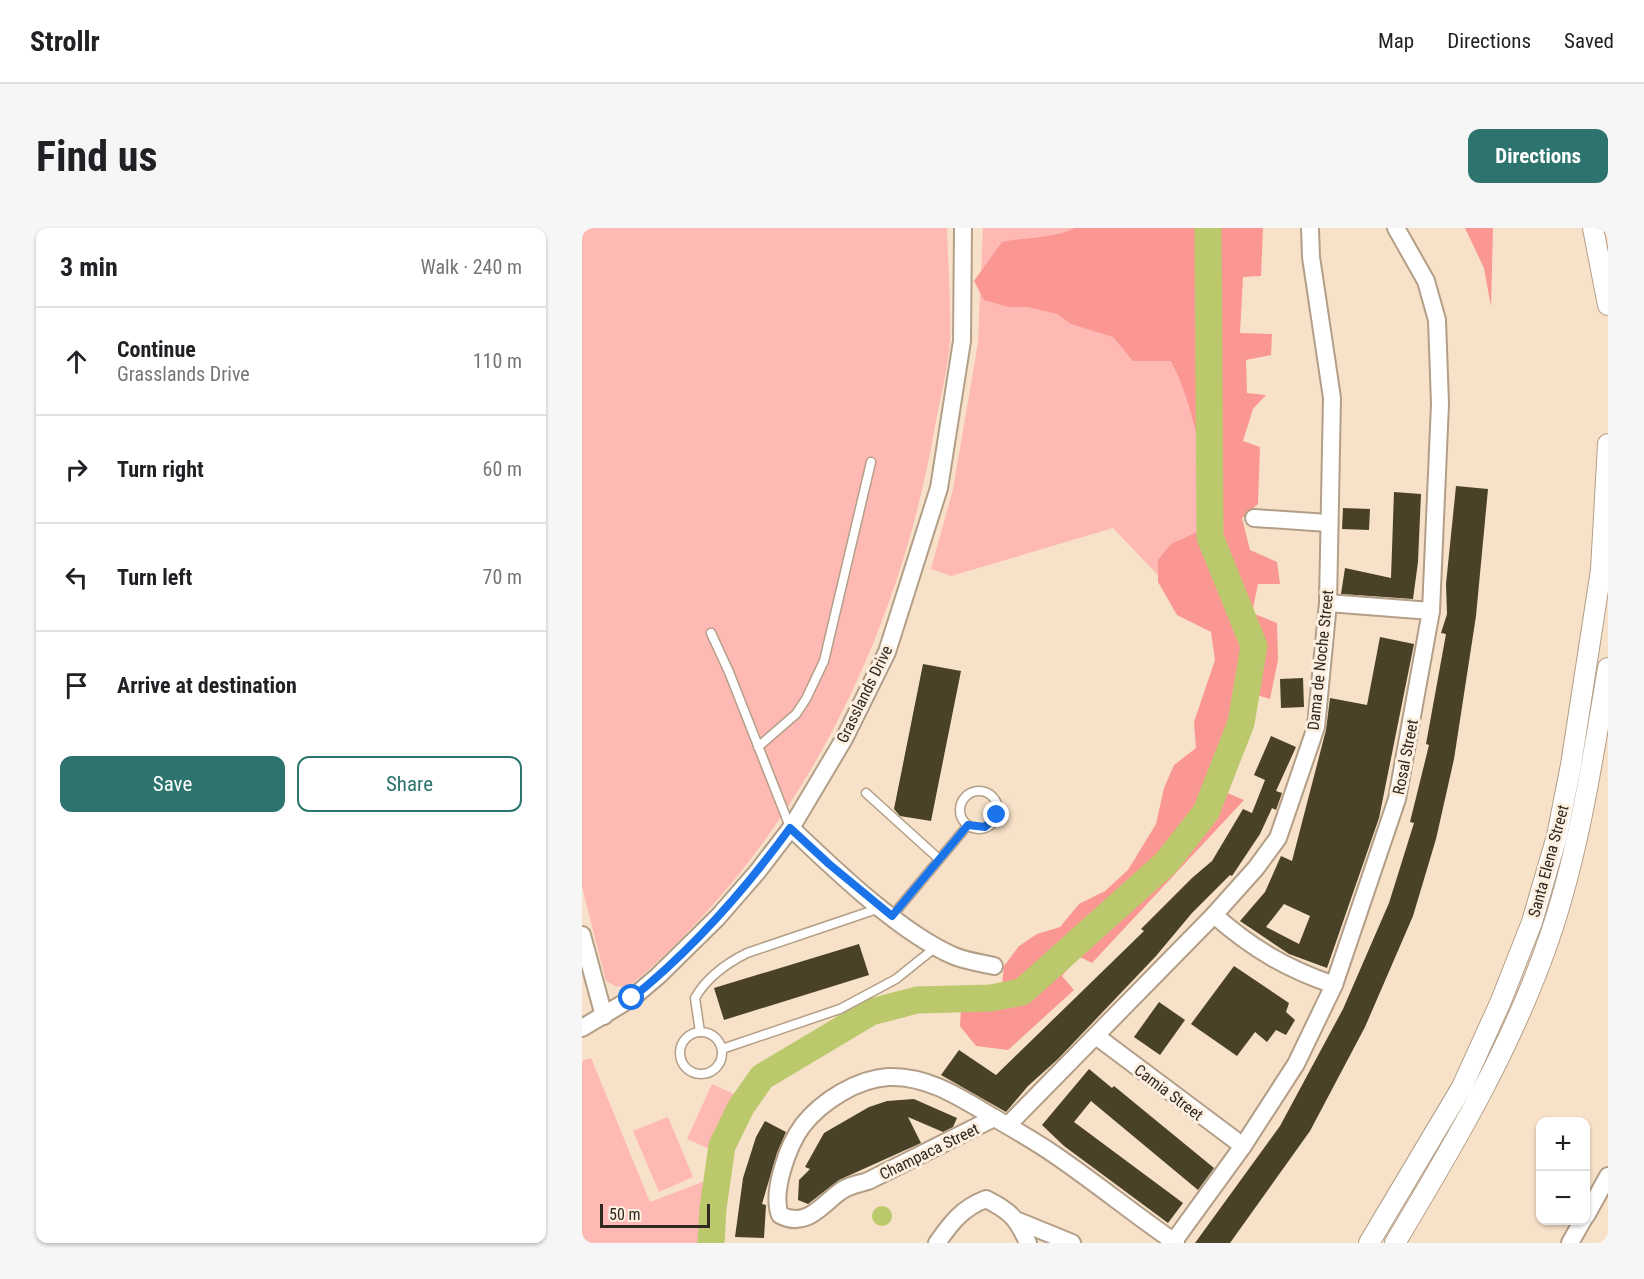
<!DOCTYPE html>
<meta charset="utf-8">
<style>
:root{--surface:#fff;--page:#f6f6f6;--text:#202124;--muted:#757577;--line:#e0e0e0;--accent:#2c746d}
body{margin:0;font-family:"Roboto Condensed",sans-serif;background:var(--page);color:var(--text)}
.controls{position:absolute;right:18px;bottom:18px;display:grid;overflow:hidden;border-radius:12px;box-shadow:0 2px 4px #0004}
.controls button{width:54px;height:54px;display:grid;place-items:center;padding:0;border:0;border-bottom:2px solid var(--line);background:var(--surface);color:var(--text);font:30px sans-serif}
.scale{position:absolute;left:18px;bottom:15px;width:110px;box-sizing:border-box;padding-left:6px;border:3px solid #31281f;border-top:0;font-size:16px;line-height:21px;white-space:nowrap;color:#31281f;-webkit-text-stroke:4px #fdf0e1;paint-order:stroke}
.stop{position:absolute;width:18px;height:18px;margin:-14px;border:4px solid #1a73e8;border-radius:50%;background:#fff}
.stop.end{background:#1a73e8;border-color:#fff;box-shadow:0 2px 6px #0008}
.list{margin:0;padding:0;list-style:none}
h2{display:flex;justify-content:space-between;align-items:center;height:78px;margin:0;padding:0 24px;font-size:26px}
h2 small{font-size:20px;font-weight:400;color:var(--muted)}
.list li{display:grid;grid-template-columns:39px 1fr auto;gap:18px;align-items:center;box-sizing:border-box;height:108px;padding:0 24px;border-top:2px solid var(--line)}
.list b{display:block;font-size:22px;white-space:nowrap}
.list p{margin:0;font-size:20px;white-space:nowrap;color:var(--muted)}
.list em{font-size:20px;font-style:normal;color:var(--muted)}
.actions{display:flex;gap:12px;padding:18px 24px}
.actions a{flex:1;padding:14px 0;border:2px solid var(--accent);border-radius:12px;text-align:center;font-size:21px;color:var(--accent)}
.actions .main{background:var(--accent);color:#fff}
.icon{flex:none;width:33px;height:33px;fill:none;stroke:currentColor;stroke-width:2;stroke-linecap:round;stroke-linejoin:round}
.map{position:relative;flex:none;width:1026px;height:1015px;overflow:hidden;border-radius:12px}
header{display:flex;align-items:center;gap:36px;box-sizing:border-box;height:84px;padding:0 30px;background:var(--surface);border-bottom:2px solid var(--line)}
header strong{font-size:28px}
nav{display:flex;gap:33px;margin-inline-start:auto;font-size:21px}
.intro{display:flex;align-items:center;justify-content:space-between;box-sizing:border-box;height:144px;padding:0 36px}
h1{margin:0;font-size:42px}
.button{padding:15px 27px;border-radius:12px;background:var(--accent);color:#fff;font-size:21px;font-weight:700}
main{display:flex;gap:36px;padding:0 36px}
aside{flex:1;background:var(--surface);border-radius:12px;box-shadow:0 2px 4px #0004}
.map>svg:first-child{display:block}
.green{fill:#feb9b4}
.forest{fill:#fa9792}
.water{fill:#bbc96c}
.lines{fill:none;stroke-linecap:round;stroke-linejoin:round}
.river{stroke:#bbc96c;stroke-width:27}
.building{fill:#494128;fill-rule:evenodd}
.service-casing{stroke:#b39e87;stroke-width:11}
.minor-casing{stroke:#b39e87;stroke-width:20}
.tertiary-casing{stroke:#b39e87;stroke-width:22}
.service{stroke:#fff;stroke-width:8}
.minor{stroke:#fff;stroke-width:16}
.tertiary{stroke:#fff;stroke-width:20}
.route{stroke:#1a73e8;stroke-width:8}
.labels{text-anchor:middle;stroke-width:6;stroke-linejoin:round;paint-order:stroke}
.street-label{font-size:16px;fill:#31281f;stroke:#fdf0e1}
</style>
<header>
<strong>Strollr</strong>
<nav><a>Map</a><a>Directions</a><a>Saved</a></nav>
</header>
<div class="intro"><h1>Find us</h1><a class="button">Directions</a></div>
<main>
<aside>
<h2>3 min<small>Walk · 240 m</small></h2>
<ul class="list">
<li><svg class="icon" aria-label="ahead" viewBox="0 0 24 24"><path d="M12 20V5M6 11l6-6 6 6"/></svg><div><b>Continue</b><p>Grasslands Drive</p></div><em>110 m</em></li>
<li><svg class="icon" aria-label="right" viewBox="0 0 24 24"><path d="M7 20v-9h11M14 6l5 5-5 5"/></svg><div><b>Turn right</b></div><em>60 m</em></li>
<li><svg class="icon" aria-label="left" viewBox="0 0 24 24"><path d="M17 20v-9H6M10 6l-5 5 5 5"/></svg><div><b>Turn left</b></div><em>70 m</em></li>
<li><svg class="icon" aria-label="arrive" viewBox="0 0 24 24"><path d="M6 21V4h12l-3 4 3 4H6"/></svg><div><b>Arrive at destination</b></div></li>
</ul>
<div class="actions"><a class="main">Save</a><a>Share</a></div>
</aside>
<div class="map">
<svg width="1026" height="1015" viewBox="0 0 1026 1015">
<rect width="100%" height="100%" fill="#f7e1c8"/>
<g class="green">
<path d="M 0,0 L 365,0 C 366,38 369,76 368,113 C 366,141 358,171 353,198 C 317,410 213,621 46,759 L 33,758 L 24,753 L 0,659 Z"/>
<path d="M 401,0 L 627,0 L 628,309 L 610,383 L 531,300 L 369,348 L 349,341 L 371,261 L 396,115 Z"/>
<path d="M 9,830 L 68,974 L 128,951 L 121,1015 L 0,1015 L 0,833 Z"/>
<path d="M 130,856 L 156,868 L 132,923 L 105,911 Z"/>
<path d="M 86,889 L 111,949 L 77,964 L 51,903 Z"/>
</g>
<g class="forest">
<path d="M 493,0 L 681,0 L 679,48 L 661,49 L 658,105 L 690,106 L 689,127 L 664,132 L 665,165 L 684,167 L 671,181 L 661,213 L 678,219 L 676,276 L 660,290 L 668,322 L 695,334 L 698,356 L 676,356 L 670,385 L 695,395 L 696,432 L 688,471 L 675,467 L 667,499 L 643,564 L 662,572 L 510,735 L 496,728 L 480,748 L 492,762 L 426,822 L 394,818 L 378,798 L 379,779 L 420,756 L 422,738 L 437,718 L 455,706 L 478,699 L 497,676 L 523,663 L 546,642 L 574,596 L 582,560 L 592,537 L 614,520 L 612,494 L 633,432 L 629,404 L 595,387 L 576,354 L 576,332 L 589,316 L 615,304 L 628,288 C 620,235 614,182 589,133 L 551,133 L 531,109 L 489,96 L 475,86 L 446,79 L 427,79 L 402,72 L 392,53 L 420,14 C 444,9 471,11 493,0 Z"/>
<path d="M 883,0 L 911,0 L 909,79 L 902,40 Z"/>
</g>
<circle class="water" cx="300" cy="988" r="10"/>
<g class="lines">
<path class="river" d="M 129,1015 L 131,980 L 140,918 L 159,879 L 180,849 L 289,784 L 335,772 L 409,770 L 440,764 L 584,635 L 624,584 L 659,495 L 672,418 L 628,309 L 626,0"/>
</g>
<g class="building">
<path d="M 874,258 L 906,261 L 894,388 L 872,531 L 854,611 L 831,688 L 783,799 L 728,903 L 648,1015 L 613,1015 L 698,898 L 761,781 L 807,675 L 832,595 L 828,594 L 847,517 L 844,516 L 864,406 L 859,405 L 865,386 L 864,356 Z"/>
<path d="M 812,264 L 839,266 L 836,334 L 831,371 L 759,366 L 763,340 L 809,350 Z"/>
<path d="M 761,280 L 788,281 L 787,302 L 760,301 Z"/>
<path d="M 798,409 L 832,416 L 797,590 L 745,740 L 707,726 L 658,693 L 683,664 L 699,628 L 710,633 L 744,502 L 748,470 L 785,477 ZM 702,676 L 728,688 L 717,716 L 684,699 Z"/>
<path d="M 341,436 L 379,443 L 349,593 L 318,588 L 312,581 Z"/>
<path d="M 721,450 L 722,479 L 699,480 L 698,451 Z"/>
<path d="M 689,508 L 714,519 L 694,563 L 700,565 L 694,582 L 690,580 L 678,606 L 650,648 L 648,647 L 610,685 L 574,728 L 476,831 L 446,858 L 424,884 L 359,847 L 377,822 L 414,847 L 562,703 L 559,701 L 610,650 L 630,633 L 661,581 L 670,585 L 683,552 L 672,547 Z"/>
<path d="M 277,716 L 287,747 L 142,792 L 132,760 Z"/>
<path d="M 652,738 L 707,775 L 704,784 L 713,792 L 704,807 L 694,802 L 685,814 L 673,804 L 655,828 L 609,796 Z"/>
<path d="M 577,774 L 603,792 L 578,827 L 552,809 Z"/>
<path d="M 507,841 L 530,860 L 532,858 L 632,940 L 616,962 L 509,873 L 492,894 L 601,975 L 586,995 L 482,918 L 460,897 Z"/>
<path d="M 332,871 L 375,890 L 371,899 L 361,904 L 326,889 L 339,915 L 257,952 L 226,976 L 216,972 L 217,952 L 228,941 L 223,939 L 242,905 L 287,879 L 305,873 Z"/>
<path d="M 183,893 L 204,904 L 195,925 L 180,976 L 184,977 L 182,1010 L 153,1009 L 161,950 L 174,909 Z"/>
</g>
<g class="lines">
<defs>
<g id="service">
<path d="M 129,405 L 147,444 L 208,599"/>
<path d="M 176,519 L 214,486 L 224,471 L 242,433 L 289,234"/>
<circle cx="397" cy="582" r="19"/>
<path d="M 284,565 L 357,631"/>
<path d="M 310,688 L 386,597"/>
<path d="M 118,804 L 113,770 C 125,749 143,736 165,725 L 298,680"/>
<circle cx="119" cy="825" r="21"/>
<path d="M 140,821 L 258,781 L 314,751 L 354,719"/>
</g>
<g id="minor">
<path d="M 672,290 L 746,295"/>
<path d="M 746,375 L 849,383"/>
<path d="M 209,600 C 252,641 317,704 372,728 C 384,733 399,735 412,738"/>
<path d="M 632,687 C 671,721 703,740 752,757"/>
<path d="M 0,707 L 22,788"/>
<path d="M 0,800 L 50,770 L 76,748 L 136,689 L 176,643 L 209,600 L 262,511 L 305,424 L 357,260 L 380,113 L 381,0"/>
<path d="M 514,808 L 661,918"/>
<path d="M 412,890 L 286,953 C 277,956 267,957 259,963 C 240,976 225,1001 198,987 C 189,964 206,917 221,897 C 240,873 275,851 306,849 C 345,847 379,870 411,889 C 431,901 453,913 473,927 C 514,955 553,987 594,1015"/>
<path d="M 426,897 L 632,687 L 674,640 L 696,610 L 734,499 L 746,375 L 750,170 L 729,29 L 728,0"/>
<path d="M 1004,988 L 1026,948"/>
<path d="M 436,993 L 490,1015"/>
<path d="M 592,1013 L 661,918 L 714,836 L 752,757 L 815,571 L 849,383 L 858,176 L 855,92 L 844,53 L 814,0"/>
<path d="M 355,1015 C 369,995 380,980 404,971 C 428,983 435,990 446,1015"/>
<path d="M 988,1015 L 1001,992"/>
</g>
<g id="tertiary">
<path d="M 1011,0 L 1026,77"/>
<path d="M 787,1015 L 880,859 L 919,773 L 950,694 L 975,608 L 989,537 L 1019,342 L 1026,216"/>
<path d="M 813,1015 C 873,915 933,814 970,702 C 998,617 1011,528 1026,440"/>
</g>
</defs>
<use href="#service" class="service-casing"/>
<use href="#minor" class="minor-casing"/>
<use href="#tertiary" class="tertiary-casing"/>
<use href="#service" class="service"/>
<use href="#minor" class="minor"/>
<use href="#tertiary" class="tertiary"/>
</g>
<g class="lines">
<path class="route" d="M 50,770 C 111,721 162,663 208,600 L 247,636 L 310,688 L 386,597 L 403,599 L 415,587"/>
</g>
<g class="labels">
<g class="street-label">
<text transform="translate(738 432) rotate(-84)" y="6">Dama de Noche Street</text>
<text transform="translate(282 466) rotate(-64)" y="6">Grasslands Drive</text>
<text transform="translate(823 529) rotate(-79)" y="6">Rosal Street</text>
<text transform="translate(966 633) rotate(-75)" y="6">Santa Elena Street</text>
<text transform="translate(587 864) rotate(37)" y="6">Camia Street</text>
<text transform="translate(347 923) rotate(-26)" y="6">Champaca Street</text>
</g>
</g>
</svg>
<div class="controls">
<button>+</button>
<button>−</button>
</div>
<div class="scale">50 m</div>
<div class="stop" style="left:50px;top:770px"></div>
<div class="stop end" style="left:415px;top:587px"></div>
</div>
</main>
